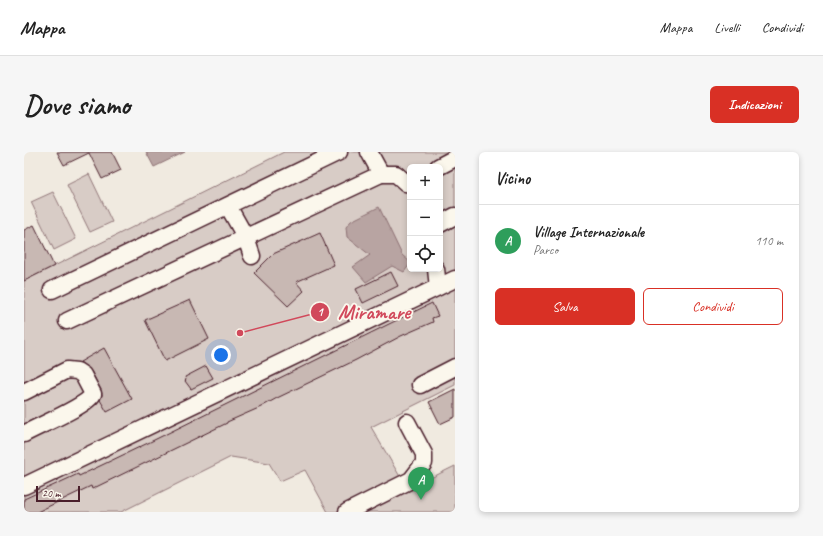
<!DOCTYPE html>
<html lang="it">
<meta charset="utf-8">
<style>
:root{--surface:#fff;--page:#f6f6f6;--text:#222;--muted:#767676;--line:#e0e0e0;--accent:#d93025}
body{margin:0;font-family:Caveat,sans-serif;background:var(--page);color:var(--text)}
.controls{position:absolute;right:12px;top:12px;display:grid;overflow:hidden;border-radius:6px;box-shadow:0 2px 6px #0003}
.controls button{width:36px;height:36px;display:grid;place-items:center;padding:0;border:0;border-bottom:1px solid var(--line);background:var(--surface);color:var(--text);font:20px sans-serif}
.scale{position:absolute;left:12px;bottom:10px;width:44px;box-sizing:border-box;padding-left:4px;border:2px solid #4a1f2b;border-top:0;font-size:11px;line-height:14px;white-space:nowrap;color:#4a1f2b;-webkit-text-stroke:3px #fbf7ec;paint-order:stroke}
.you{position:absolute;left:197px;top:203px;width:14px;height:14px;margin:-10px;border:3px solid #fff;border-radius:50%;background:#1a73e8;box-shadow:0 0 0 6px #1a73e833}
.badge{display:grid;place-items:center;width:26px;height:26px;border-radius:50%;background:var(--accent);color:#fff;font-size:13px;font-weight:700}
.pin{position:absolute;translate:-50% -33px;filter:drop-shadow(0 1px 2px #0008)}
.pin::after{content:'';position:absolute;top:21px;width:14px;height:12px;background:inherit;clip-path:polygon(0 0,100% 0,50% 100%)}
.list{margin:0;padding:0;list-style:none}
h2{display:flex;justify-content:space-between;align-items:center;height:52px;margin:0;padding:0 16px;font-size:17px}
h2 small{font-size:13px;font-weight:400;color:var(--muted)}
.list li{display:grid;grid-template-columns:26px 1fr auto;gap:12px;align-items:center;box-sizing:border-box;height:72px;padding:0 16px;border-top:1px solid var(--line)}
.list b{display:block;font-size:15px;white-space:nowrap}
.list p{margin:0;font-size:13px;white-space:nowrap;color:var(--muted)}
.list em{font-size:13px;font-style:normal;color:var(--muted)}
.actions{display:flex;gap:8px;padding:12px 16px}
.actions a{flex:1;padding:9px 0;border:1px solid var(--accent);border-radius:6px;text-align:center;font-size:14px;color:var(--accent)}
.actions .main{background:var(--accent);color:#fff}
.icon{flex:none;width:22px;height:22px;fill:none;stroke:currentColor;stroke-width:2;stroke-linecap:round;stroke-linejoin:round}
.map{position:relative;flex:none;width:431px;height:360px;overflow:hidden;border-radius:6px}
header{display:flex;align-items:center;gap:24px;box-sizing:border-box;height:56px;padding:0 20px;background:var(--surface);border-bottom:1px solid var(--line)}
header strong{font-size:19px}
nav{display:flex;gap:22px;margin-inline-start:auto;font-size:14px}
.intro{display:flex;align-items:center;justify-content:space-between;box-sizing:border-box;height:96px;padding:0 24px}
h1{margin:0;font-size:28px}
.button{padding:10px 18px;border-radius:6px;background:var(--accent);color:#fff;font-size:14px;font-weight:700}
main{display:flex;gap:24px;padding:0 24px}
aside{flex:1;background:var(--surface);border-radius:6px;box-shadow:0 2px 6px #0003}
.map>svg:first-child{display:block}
.green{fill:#d8ccc6;stroke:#917678;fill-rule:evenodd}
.water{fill:#b8a4a2;stroke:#8c6f72}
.building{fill:#c8b8b3;stroke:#4a1f2b}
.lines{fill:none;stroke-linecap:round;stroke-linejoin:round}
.minor-casing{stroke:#4a1f2b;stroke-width:19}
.minor{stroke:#fbf7ec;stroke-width:16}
.leader{fill:none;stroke:#d1495b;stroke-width:1.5}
.callout-dot{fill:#d1495b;stroke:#fbf7ec;stroke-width:1.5}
.mark-label{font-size:12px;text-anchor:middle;font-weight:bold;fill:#fff}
.callout-label{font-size:21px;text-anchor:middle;font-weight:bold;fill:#d1495b;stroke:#fbf7ec;stroke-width:3.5;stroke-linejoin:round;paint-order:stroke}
</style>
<header>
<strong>Mappa</strong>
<nav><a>Mappa</a><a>Livelli</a><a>Condividi</a></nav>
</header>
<div class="intro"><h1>Dove siamo</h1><a class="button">Indicazioni</a></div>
<main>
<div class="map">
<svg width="431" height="360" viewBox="0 0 431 360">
<rect width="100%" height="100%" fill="#f0eae0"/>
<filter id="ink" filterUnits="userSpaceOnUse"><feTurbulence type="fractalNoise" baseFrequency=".025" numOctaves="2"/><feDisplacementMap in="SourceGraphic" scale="8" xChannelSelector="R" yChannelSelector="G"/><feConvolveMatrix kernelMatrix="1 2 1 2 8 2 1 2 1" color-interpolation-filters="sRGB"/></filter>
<g filter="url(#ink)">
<g class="green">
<path d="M 260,0 L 431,0 L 431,233 L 347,275 L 378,328 L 369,335 L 314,360 L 304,360 L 281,318 L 256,329 L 245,311 L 207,305 L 97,360 L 0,360 L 0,129 ZM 386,15 L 416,15 L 416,117 L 386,117 Z"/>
<path d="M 65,22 L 88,70 L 66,80 L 43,33 Z"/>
<path d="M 29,40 L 52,87 L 30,98 L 7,50 Z"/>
<path d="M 431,314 L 431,360 L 338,360 Z"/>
</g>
<g class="water">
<path d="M 122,0 L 161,0 L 130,15 Z"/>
<path d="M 355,55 L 378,103 L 386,110 L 386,112 L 380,120 L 368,114 L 342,130 L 329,115 L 346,103 L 323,85 L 322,75 L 327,69 Z"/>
</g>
<g class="building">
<path d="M 33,0 L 88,0 L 97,18 L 78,27 L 65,1 L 40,13 Z"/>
<path d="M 10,73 L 30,114 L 0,129 L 0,78 Z"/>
<path d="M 296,81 L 310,113 L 272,130 L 280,139 L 264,154 L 230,121 L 249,102 Z"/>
<path d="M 367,120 L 374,134 L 339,151 L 332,137 Z"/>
<path d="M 166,148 L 185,187 L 141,209 L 121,168 Z"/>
<path d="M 408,151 L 414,164 L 408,166 L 409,170 L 377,184 L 332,208 L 253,246 L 237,255 L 203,270 L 203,271 L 68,337 L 67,334 L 13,360 L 0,360 L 0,347 L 54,322 L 55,324 L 126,290 L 365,172 Z"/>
<path d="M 80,196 L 108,247 L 83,260 L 76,248 L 78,243 L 77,238 L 67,219 L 56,210 Z"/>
<path d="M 182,214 L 189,226 L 167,237 L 161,229 L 162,228 L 161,225 Z"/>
<path d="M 431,237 L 431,265 L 416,272 L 405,250 Z"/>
</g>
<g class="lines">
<defs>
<g id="minor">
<path d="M 345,0 L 357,22"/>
<path d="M 414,15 L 431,6"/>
<path d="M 204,54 L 222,86 L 228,104"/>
<path d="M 416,72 L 431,64"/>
<path d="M 412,117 L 414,135"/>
<path d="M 28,138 L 315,0"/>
<path d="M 43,169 L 357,22 L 372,22 L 382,31 L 386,29"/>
<path d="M 396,233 L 431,215"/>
<path d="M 0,240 L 43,218 L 53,219 L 59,223 L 69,242 C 63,254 14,274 0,282"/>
<path d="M 0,334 L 431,127"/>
<path d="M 323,360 L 387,328 L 400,311 L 400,302 L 383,270"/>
</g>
</defs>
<use href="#minor" class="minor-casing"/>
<use href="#minor" class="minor"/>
</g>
</g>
<path class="leader" d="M216 181L296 160"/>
<g class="callout-dot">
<circle cx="216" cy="181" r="4"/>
<circle cx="296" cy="160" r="10"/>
</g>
<g class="mark-label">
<text x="296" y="164">1</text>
</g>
<g class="callout-label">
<text x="350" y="167">Miramare</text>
</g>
</svg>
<div class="controls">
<button>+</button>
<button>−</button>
<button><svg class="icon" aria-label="locate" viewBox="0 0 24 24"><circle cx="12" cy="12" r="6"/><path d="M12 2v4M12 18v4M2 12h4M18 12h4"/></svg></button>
</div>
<div class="scale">20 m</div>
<div class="you"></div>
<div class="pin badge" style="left:397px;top:348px;background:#2e9e5b">A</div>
</div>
<aside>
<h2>Vicino<small></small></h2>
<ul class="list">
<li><span class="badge" style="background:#2e9e5b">A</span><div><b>Village Internazionale</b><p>Parco</p></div><em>110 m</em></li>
</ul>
<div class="actions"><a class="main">Salva</a><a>Condividi</a></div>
</aside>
</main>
